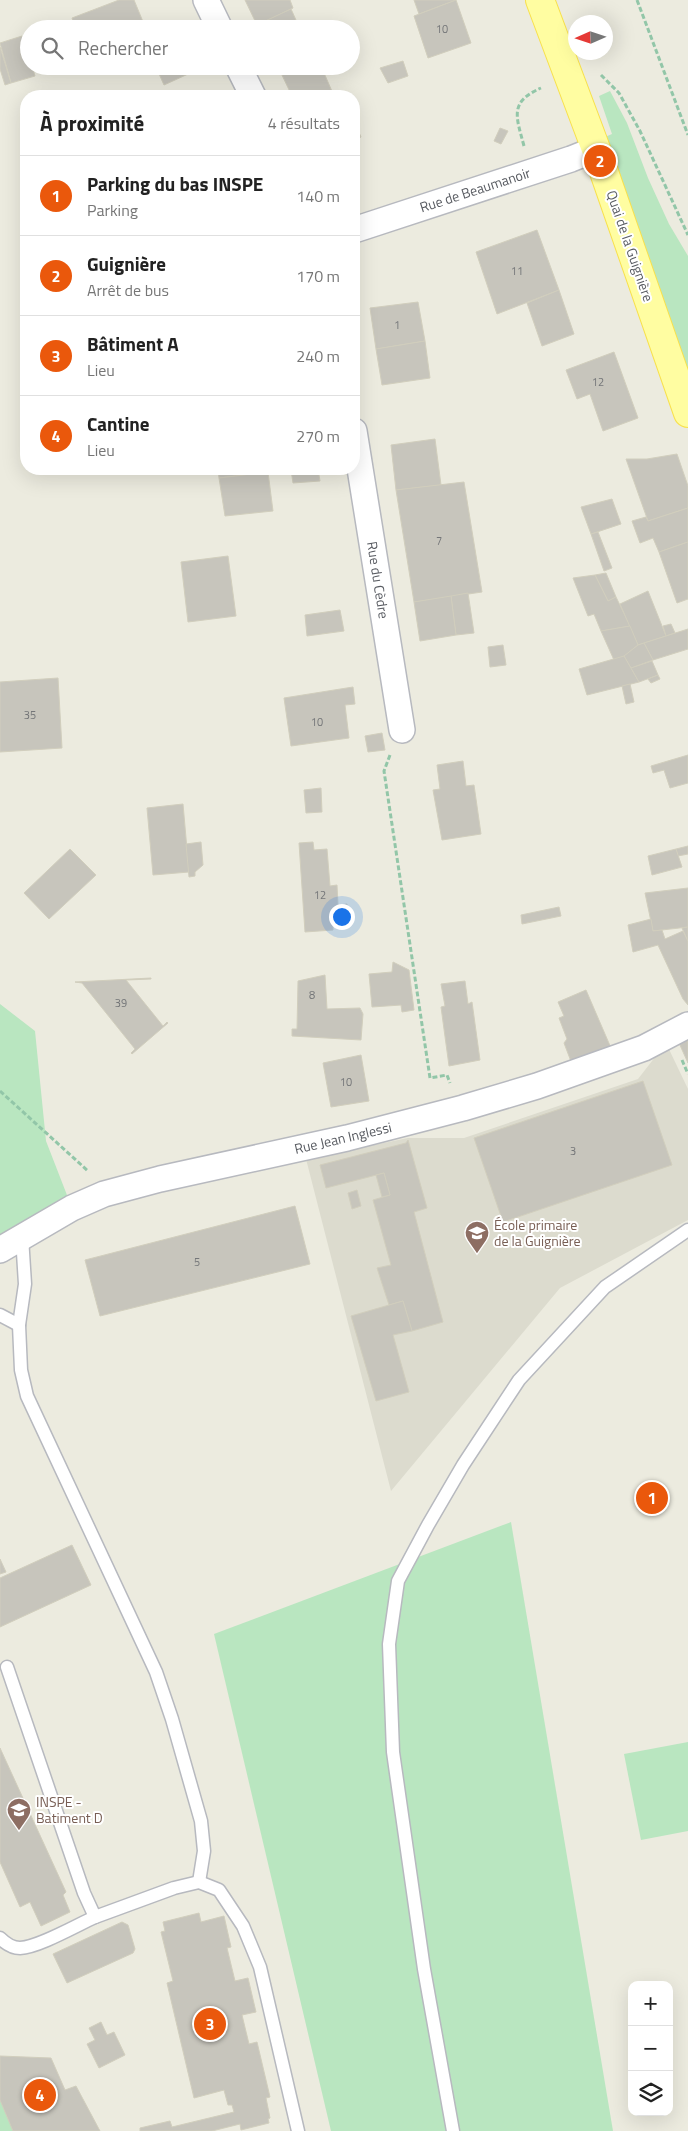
<!DOCTYPE html>
<html lang="fr">
<meta charset="utf-8">
<style>
:root{--surface:#fff;--page:#f6f6f6;--text:#222;--muted:#767676;--line:#e0e0e0;--accent:#ea580c}
body{margin:0;font-family:"Titillium Web",sans-serif;background:var(--page);color:var(--text)}
.controls{position:absolute;right:15px;bottom:15px;display:grid;overflow:hidden;border-radius:10px;box-shadow:0 5px 20px #0002}
.controls button{width:45px;height:45px;display:grid;place-items:center;padding:0;border:0;border-bottom:1px solid var(--line);background:var(--surface);color:var(--text);font:25px sans-serif}
.compass{position:absolute;left:568px;top:15px;width:45px;height:45px;border-radius:50%;background:var(--surface);box-shadow:0 5px 20px #0002;rotate:267deg}
.you{position:absolute;left:341px;top:916px;width:18px;height:18px;margin:-12px;border:4px solid #fff;border-radius:50%;background:#1a73e8;box-shadow:0 0 0 8px #1a73e833}
.badge{display:grid;place-items:center;width:32px;height:32px;border-radius:50%;background:var(--accent);color:#fff;font-size:16px;font-weight:700}
.pin{position:absolute;translate:-50% -50%;border:2px solid #fff;box-shadow:0 1px 5px #0006}
.list{margin:0;padding:0;list-style:none}
h2{display:flex;justify-content:space-between;align-items:center;height:65px;margin:0;padding:0 20px;font-size:21px}
h2 small{font-size:16px;font-weight:400;color:var(--muted)}
.list li{display:grid;grid-template-columns:32px 1fr auto;gap:15px;align-items:center;box-sizing:border-box;height:80px;padding:0 20px;border-top:1px solid var(--line)}
.list b{display:block;font-size:19px;white-space:nowrap}
.list p{margin:0;font-size:16px;white-space:nowrap;color:var(--muted)}
.list em{font-size:16px;font-style:normal;color:var(--muted)}
.icon{flex:none;width:28px;height:28px;fill:none;stroke:currentColor;stroke-width:2;stroke-linecap:round;stroke-linejoin:round}
.map{position:relative;flex:none;width:688px;height:2131px;overflow:hidden}
.search{position:absolute;background:var(--surface);box-shadow:0 5px 20px #0002;left:20px;top:20px;width:340px;height:55px;display:flex;align-items:center;gap:12px;box-sizing:border-box;padding:0 18px;border-radius:28px;color:var(--muted);font-size:19px}
.panel{position:absolute;background:var(--surface);box-shadow:0 5px 20px #0002;left:20px;top:90px;width:340px;height:385px;border-radius:20px}
.map>svg:first-child{display:block}
.education{fill:#dcdbce}
.green{fill:#b9e6c0}
.building{fill:#c7c5bc;stroke:#d1cebd}
.lines{fill:none;stroke-linecap:round;stroke-linejoin:round}
.lane-casing{stroke:#b7b9bf;stroke-width:15}
.street-casing{stroke:#b7b9bf;stroke-width:28}
.primary-casing{stroke:#f8e14d;stroke-width:30}
.path{stroke:#92c6a8;stroke-width:3;stroke-dasharray:5 2.5;stroke-linecap:butt}
.lane{stroke:#fff;stroke-width:12}
.street{stroke:#fff;stroke-width:25}
.primary{stroke:#fffda1;stroke-width:28}
.labels{text-anchor:middle;stroke-width:4;stroke-linejoin:round;paint-order:stroke}
.number-label{font-size:11px;fill:#747678}
.street-label{font-size:14px;fill:#585b61;stroke:#fff}
.education-label{font-size:14px;fill:#785e54;stroke:#fff;text-anchor:start}
</style>
<div class="map">
<svg width="688" height="2131" viewBox="0 0 688 2131">
<rect width="100%" height="100%" fill="#ecebdf"/>
<path class="education" d="M 666,1043 L 688,1089 L 688,1220 L 560,1288 L 391,1491 L 306,1159 L 408,1138 L 464,1138 L 638,1079 Z"/>
<g class="green">
<path d="M 610,91 L 627,123 L 648,178 L 669,224 L 688,256 L 688,374 L 605,137 L 612,134 L 599,96 Z"/>
<path d="M 0,1004 L 35,1031 L 46,1141 L 72,1208 L 0,1250 Z"/>
<path d="M 511,1522 L 613,2131 L 331,2131 L 214,1634 Z"/>
<path d="M 688,1742 L 688,1831 L 641,1840 L 624,1754 Z"/>
<path d="M 0,2095 L 16,2131 L 0,2131 Z"/>
</g>
<g class="building">
<path d="M 119,0 L 134,0 L 146,29 L 76,29 L 72,18 Z"/>
<path d="M 245,0 L 290,0 L 293,8 L 257,25 Z"/>
<path d="M 414,0 L 456,0 L 419,14 Z"/>
<path d="M 456,0 L 471,43 L 428,58 L 414,16 Z"/>
<path d="M 291,9 L 300,29 L 259,29 L 257,25 Z"/>
<path d="M 22,36 L 29,57 L 29,66 L 32,66 L 35,76 L 11,83 L 0,43 Z"/>
<path d="M 0,47 L 11,83 L 5,85 L 0,69 Z"/>
<path d="M 403,61 L 408,76 L 388,83 L 380,68 Z"/>
<path d="M 158,66 L 198,66 L 199,69 L 164,85 L 156,67 Z"/>
<path d="M 277,66 L 294,66 L 281,73 Z"/>
<path d="M 294,66 L 321,66 L 334,96 L 292,96 L 281,73 Z"/>
<path d="M 354,121 L 361,137 L 354,141 Z"/>
<path d="M 500,128 L 508,131 L 501,144 L 494,141 Z"/>
<path d="M 537,230 L 559,290 L 497,314 L 476,252 Z"/>
<path d="M 559,290 L 574,334 L 542,346 L 527,303 Z"/>
<path d="M 418,302 L 425,341 L 376,349 L 370,308 Z"/>
<path d="M 425,341 L 430,378 L 382,385 L 376,349 Z"/>
<path d="M 614,352 L 638,418 L 603,431 L 590,394 L 577,399 L 566,370 Z"/>
<path d="M 435,439 L 441,485 L 396,490 L 391,445 Z"/>
<path d="M 677,454 L 688,486 L 688,508 L 648,521 L 626,459 L 647,459 Z"/>
<path d="M 218,469 L 268,469 L 268,472 L 219,478 Z"/>
<path d="M 318,469 L 320,481 L 293,483 L 291,470 Z"/>
<path d="M 268,472 L 273,511 L 225,516 L 219,478 Z"/>
<path d="M 464,482 L 482,592 L 414,602 L 396,490 Z"/>
<path d="M 612,499 L 621,524 L 591,534 L 581,507 Z"/>
<path d="M 688,508 L 688,542 L 659,552 L 653,538 L 640,543 L 632,521 L 646,517 L 648,521 Z"/>
<path d="M 598,532 L 612,568 L 604,571 L 591,534 Z"/>
<path d="M 688,542 L 688,599 L 677,603 L 659,552 Z"/>
<path d="M 228,556 L 236,616 L 188,622 L 181,562 Z"/>
<path d="M 606,573 L 616,597 L 608,601 L 595,575 Z"/>
<path d="M 595,575 L 608,601 L 616,597 L 630,626 L 601,631 L 594,614 L 588,616 L 573,578 Z"/>
<path d="M 648,591 L 666,636 L 638,645 L 620,604 Z"/>
<path d="M 468,593 L 474,633 L 456,635 L 451,596 Z"/>
<path d="M 451,596 L 456,635 L 420,641 L 414,602 Z"/>
<path d="M 340,610 L 344,631 L 307,636 L 305,615 Z"/>
<path d="M 671,624 L 675,633 L 666,636 L 663,626 Z"/>
<path d="M 630,626 L 638,645 L 622,658 L 614,660 L 601,631 Z"/>
<path d="M 688,629 L 688,649 L 653,660 L 644,643 Z"/>
<path d="M 644,643 L 653,660 L 631,668 L 624,656 L 638,645 Z"/>
<path d="M 503,645 L 506,665 L 490,667 L 488,647 Z"/>
<path d="M 624,656 L 639,682 L 587,695 L 579,669 Z"/>
<path d="M 652,661 L 658,675 L 639,682 L 631,668 Z"/>
<path d="M 658,675 L 660,679 L 651,683 L 648,679 Z"/>
<path d="M 58,678 L 62,748 L 0,752 L 0,682 Z"/>
<path d="M 630,684 L 634,702 L 626,704 L 622,686 Z"/>
<path d="M 353,687 L 355,704 L 345,705 L 349,738 L 291,746 L 284,698 Z"/>
<path d="M 382,733 L 385,750 L 368,752 L 365,736 Z"/>
<path d="M 688,755 L 688,783 L 670,788 L 664,770 L 653,773 L 651,766 Z"/>
<path d="M 463,761 L 466,786 L 474,785 L 481,834 L 442,840 L 433,790 L 440,789 L 437,765 Z"/>
<path d="M 321,788 L 322,812 L 306,813 L 304,790 Z"/>
<path d="M 183,804 L 189,872 L 153,875 L 147,808 Z"/>
<path d="M 201,842 L 203,865 L 195,872 L 195,876 L 189,877 L 186,844 Z"/>
<path d="M 313,842 L 314,850 L 327,849 L 330,886 L 337,885 L 338,905 L 347,904 L 348,925 L 333,926 L 333,930 L 305,932 L 299,843 Z"/>
<path d="M 688,846 L 688,854 L 678,856 L 676,849 Z"/>
<path d="M 70,849 L 96,875 L 49,919 L 24,893 Z"/>
<path d="M 676,849 L 682,867 L 652,875 L 648,856 Z"/>
<path d="M 688,888 L 688,927 L 653,931 L 645,893 Z"/>
<path d="M 559,907 L 561,916 L 522,924 L 521,915 Z"/>
<path d="M 651,919 L 653,931 L 662,930 L 665,939 L 683,931 L 688,941 L 688,1005 L 683,999 L 658,945 L 633,952 L 628,925 Z"/>
<path d="M 688,927 L 688,941 L 682,928 Z"/>
<path d="M 393,962 L 409,970 L 414,1010 L 402,1012 L 401,1005 L 372,1007 L 369,974 L 392,972 Z"/>
<path d="M 325,975 L 327,1009 L 360,1008 L 363,1014 L 361,1040 L 292,1036 L 292,1029 L 297,1029 L 298,981 Z"/>
<path d="M 151,978 L 151,979 L 126,980 L 163,1026 L 167,1022 L 168,1023 L 132,1054 L 131,1053 L 135,1049 L 82,983 L 75,982 Z"/>
<path d="M 465,981 L 468,1004 L 472,1002 L 480,1060 L 449,1066 L 441,1007 L 445,1006 L 441,984 Z"/>
<path d="M 586,990 L 611,1048 L 572,1064 L 564,1043 L 567,1039 L 559,1018 L 564,1016 L 558,1002 Z"/>
<path d="M 688,1036 L 688,1063 L 679,1043 Z"/>
<path d="M 361,1055 L 369,1101 L 331,1107 L 323,1063 Z"/>
<path d="M 643,1081 L 672,1165 L 503,1222 L 474,1138 Z"/>
<path d="M 408,1140 L 427,1208 L 414,1212 L 443,1322 L 412,1331 L 403,1301 L 389,1305 L 377,1268 L 391,1265 L 373,1200 L 390,1195 L 384,1173 L 326,1188 L 320,1165 L 406,1143 Z"/>
<path d="M 384,1173 L 390,1195 L 382,1197 L 376,1175 Z"/>
<path d="M 357,1190 L 361,1206 L 352,1209 L 348,1193 Z"/>
<path d="M 295,1206 L 310,1264 L 100,1316 L 85,1260 Z"/>
<path d="M 403,1301 L 412,1331 L 393,1335 L 409,1392 L 376,1401 L 351,1316 Z"/>
<path d="M 72,1545 L 91,1585 L 0,1627 L 0,1578 Z"/>
<path d="M 0,1559 L 6,1572 L 0,1574 Z"/>
<path d="M 0,1748 L 66,1892 L 63,1895 L 70,1912 L 41,1926 L 30,1902 L 20,1907 L 0,1862 Z"/>
<path d="M 199,1913 L 201,1922 L 224,1916 L 231,1947 L 227,1948 L 235,1981 L 248,1978 L 256,2012 L 242,2015 L 249,2044 L 257,2042 L 270,2097 L 266,2098 L 270,2118 L 268,2119 L 269,2123 L 241,2130 L 240,2124 L 212,2131 L 140,2131 L 140,2128 L 170,2121 L 172,2127 L 234,2112 L 232,2105 L 228,2105 L 224,2090 L 194,2098 L 167,1983 L 173,1981 L 161,1932 L 165,1931 L 163,1922 Z"/>
<path d="M 122,1922 L 128,1925 L 135,1949 L 133,1953 L 67,1983 L 53,1954 Z"/>
<path d="M 101,2022 L 107,2035 L 114,2032 L 125,2055 L 99,2068 L 87,2044 L 95,2040 L 89,2028 Z"/>
<path d="M 0,2056 L 51,2058 L 65,2090 L 76,2086 L 100,2131 L 13,2131 L 0,2100 Z"/>
</g>
<g class="lines">
<defs>
<g id="lane">
<path d="M 22,1237 L 25,1284 L 19,1325 L 21,1370 L 27,1396 L 156,1672 L 172,1719 L 201,1821 L 204,1851 L 199,1882"/>
<path d="M 0,1315 L 19,1325"/>
<path d="M 95,1917 L 174,1888 L 199,1882 L 219,1890 L 243,1926 L 260,1967 L 298,2131"/>
<path d="M 0,1938 C 5,1943 12,1948 20,1948 C 39,1947 77,1925 95,1917 L 84,1893 L 7,1667"/>
<path d="M 453,2131 L 424,1969 L 393,1752 L 389,1644 L 398,1581 L 428,1525 L 463,1465 L 519,1380 L 605,1287 L 688,1230"/>
</g>
<g id="street">
<path d="M 206,0 L 220,29"/>
<path d="M 238,66 L 253,96"/>
<path d="M 354,230 L 571,159 L 596,149"/>
<path d="M 354,431 L 402,730"/>
<path d="M 0,1250 L 72,1208 L 104,1194 L 160,1179 L 347,1138 L 463,1108 L 537,1086 L 644,1048 L 688,1025"/>
</g>
<path id="primary" d="M 540,0 L 596,149 L 688,413"/>
</defs>
<use href="#lane" class="lane-casing"/>
<use href="#street" class="street-casing"/>
<use href="#primary" class="primary-casing"/>
<g class="path">
<path d="M 637,0 L 688,135"/>
<path d="M 601,75 L 619,93 L 640,131 L 688,235"/>
<path d="M 524,146 C 516,116 509,102 541,88"/>
<path d="M 390,755 L 384,771 L 430,1078 L 447,1075 L 450,1083"/>
<path d="M 682,1060 L 688,1074"/>
<path d="M 0,1091 L 88,1171"/>
</g>
<use href="#lane" class="lane"/>
<use href="#street" class="street"/>
<use href="#primary" class="primary"/>
</g>
<defs>
<symbol id="school-pin" viewBox="-11 -11 22 30"><path d="M0 17L-7.5 6A9.5 9.5 0 1 1 7.5 6Z" fill="#8d6e63" stroke="#fff"/><path d="M0-5L7-2L0 1L-7-2ZM-4 1L0 2.5L4 1V4Q0 6-4 4Z" fill="#fff"/></symbol>
<symbol id="university-pin" viewBox="-11 -11 22 30"><path d="M0 17L-7.5 6A9.5 9.5 0 1 1 7.5 6Z" fill="#8d6e63" stroke="#fff"/><path d="M0-5L7-2L0 1L-7-2ZM-4 1L0 2.5L4 1V4Q0 6-4 4Z" fill="#fff"/></symbol>
</defs>
<g fill-rule="evenodd">
<use href="#school-pin" x="463" y="1219" width="28" height="38"/>
<use href="#university-pin" x="5" y="1796" width="28" height="38"/>
</g>
<g class="labels">
<g class="number-label">
<text x="442" y="33">10</text>
<text x="517" y="275">11</text>
<text x="397" y="329">1</text>
<text x="598" y="386">12</text>
<text x="439" y="545">7</text>
<text x="30" y="719">35</text>
<text x="317" y="726">10</text>
<text x="320" y="899">12</text>
<text x="312" y="999">8</text>
<text x="121" y="1007">39</text>
<text x="346" y="1086">10</text>
<text x="573" y="1155">3</text>
<text x="197" y="1266">5</text>
</g>
<g class="street-label">
<text transform="translate(475 190) rotate(-18)" y="5">Rue de Beaumanoir</text>
<text transform="translate(630 246) rotate(71)" y="5">Quai de la Guignière</text>
<text transform="translate(378 580) rotate(81)" y="5">Rue du Cèdre</text>
<text transform="translate(343 1138) rotate(-13)" y="5">Rue Jean Inglessi</text>
</g>
<g class="education-label">
<text x="494" y="1230">École primaire<tspan x="494" dy="16">de la Guignière</tspan></text>
<text x="36" y="1807">INSPE -<tspan x="36" dy="16">Batiment D</tspan></text>
</g>
</g>
</svg>
<div class="controls">
<button>+</button>
<button>−</button>
<button><svg class="icon" aria-label="layers" viewBox="0 0 24 24"><path d="M12 4l9 5-9 5-9-5zM3 14l9 5 9-5"/></svg></button>
</div>
<svg class="compass" viewBox="-18 -18 36 36"><path d="M0-13l5 13h-10z" fill="#e53935"/><path d="M0 13l5-13h-10z" fill="#767676"/></svg>
<div class="you"></div>
<div class="pin badge" style="left:652px;top:1498px">1</div>
<div class="pin badge" style="left:600px;top:161px">2</div>
<div class="pin badge" style="left:210px;top:2024px">3</div>
<div class="pin badge" style="left:40px;top:2095px">4</div>
<div class="search"><svg class="icon" aria-label="search" viewBox="0 0 24 24"><circle cx="10" cy="10" r="6"/><path d="M15 15l6 6"/></svg>Rechercher</div>
<section class="panel">
<h2>À proximité<small>4 résultats</small></h2>
<ul class="list">
<li><span class="badge">1</span><div><b>Parking du bas INSPE</b><p>Parking</p></div><em>140 m</em></li>
<li><span class="badge">2</span><div><b>Guignière</b><p>Arrêt de bus</p></div><em>170 m</em></li>
<li><span class="badge">3</span><div><b>Bâtiment A</b><p>Lieu</p></div><em>240 m</em></li>
<li><span class="badge">4</span><div><b>Cantine</b><p>Lieu</p></div><em>270 m</em></li>
</ul>
</section>
</div>
